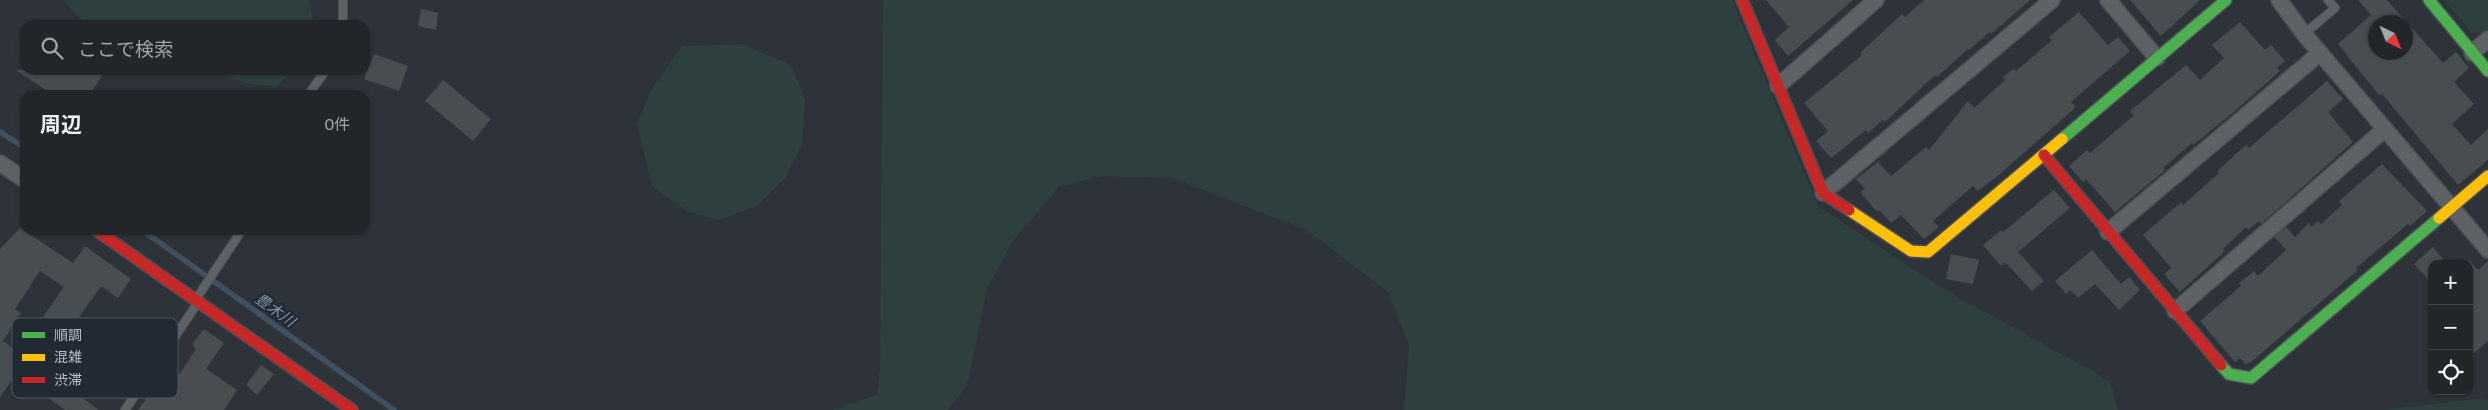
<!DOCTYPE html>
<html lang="ja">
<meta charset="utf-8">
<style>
:root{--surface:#22262b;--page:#2a2e33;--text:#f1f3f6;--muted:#a2a5a9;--line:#3f4347}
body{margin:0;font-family:Lato,"Noto Sans JP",sans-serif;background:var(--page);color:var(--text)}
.controls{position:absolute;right:15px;bottom:15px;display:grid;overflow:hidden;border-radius:10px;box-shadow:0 1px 4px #0004}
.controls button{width:45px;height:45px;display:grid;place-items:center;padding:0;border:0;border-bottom:1px solid var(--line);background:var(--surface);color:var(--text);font:25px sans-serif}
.compass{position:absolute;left:2368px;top:15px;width:45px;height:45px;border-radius:50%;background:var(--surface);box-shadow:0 1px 4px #0004;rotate:137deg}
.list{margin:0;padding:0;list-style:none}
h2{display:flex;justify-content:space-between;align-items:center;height:65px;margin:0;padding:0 20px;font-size:21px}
h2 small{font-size:16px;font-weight:400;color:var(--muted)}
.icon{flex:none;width:28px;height:28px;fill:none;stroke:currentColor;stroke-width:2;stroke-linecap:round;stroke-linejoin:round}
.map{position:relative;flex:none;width:2488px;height:410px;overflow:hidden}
.search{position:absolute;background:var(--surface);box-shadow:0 1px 4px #0004;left:20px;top:20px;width:350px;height:55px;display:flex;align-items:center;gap:12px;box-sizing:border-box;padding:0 18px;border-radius:15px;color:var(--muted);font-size:19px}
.panel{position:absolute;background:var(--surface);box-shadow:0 1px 4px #0004;left:20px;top:90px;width:350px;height:145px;border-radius:15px}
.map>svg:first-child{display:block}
.green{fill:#2d403f}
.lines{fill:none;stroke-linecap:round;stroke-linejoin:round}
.stream{stroke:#3f5060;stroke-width:5.5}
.building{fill:#484d51;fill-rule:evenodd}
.lane-casing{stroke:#4c4f53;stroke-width:10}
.street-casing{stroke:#4c4f53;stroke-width:18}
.fast-casing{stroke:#4c4f53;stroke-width:14}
.slow-casing{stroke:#4c4f53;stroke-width:14}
.jam-casing{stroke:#4c4f53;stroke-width:14}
.lane{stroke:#5e6266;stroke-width:8}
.street{stroke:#5e6266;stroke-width:15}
.fast{stroke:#4caf50;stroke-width:11}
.slow{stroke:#ffc107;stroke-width:11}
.jam{stroke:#c62828;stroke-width:11}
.labels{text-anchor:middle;stroke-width:4.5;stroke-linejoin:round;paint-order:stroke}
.water-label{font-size:15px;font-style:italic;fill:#7d94a7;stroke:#212a33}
.key{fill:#212a33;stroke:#4f5760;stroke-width:1}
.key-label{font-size:14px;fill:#b9c0c8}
</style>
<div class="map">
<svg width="2488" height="410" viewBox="0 0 2488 410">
<rect width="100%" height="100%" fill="#2e3339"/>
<g class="green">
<path d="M 63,0 L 309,0 L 314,25 L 86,25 Z"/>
<path d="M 883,0 L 1732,0 L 1818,206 L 1947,291 L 2110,381 L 2118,410 L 1404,410 L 1409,346 L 1388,292 L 1307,230 L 1172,178 L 1101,176 L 1059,187 L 1012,242 L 987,289 L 967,385 L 948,410 L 831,410 L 877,395 L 880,369 Z"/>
<path d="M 2444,0 L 2488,0 L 2488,31 L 2485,33 L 2471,32 Z"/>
<path d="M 742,44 L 791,65 L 805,99 L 802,145 L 785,178 L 758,205 L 719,220 L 688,212 L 652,186 L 637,124 L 652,88 L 682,46 Z"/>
<path d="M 207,70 L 294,70 L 276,86 L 250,84 Z"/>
<path d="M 2475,399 L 2488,400 L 2488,410 L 2383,410 Z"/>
</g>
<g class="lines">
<g class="stream">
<path d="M 0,132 L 25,148"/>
<path d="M 142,230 L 394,410"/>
</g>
</g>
<g class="building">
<path d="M 1766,0 L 1853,0 L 1788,56 L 1775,40 L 1789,27 Z"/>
<path d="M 1924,0 L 2030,0 L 1991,34 L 1990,32 L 1969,50 L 1968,49 L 1937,77 L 1935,75 L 1885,122 L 1883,120 L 1868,133 L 1866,130 L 1831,158 L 1816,141 L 1828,131 L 1804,103 L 1862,55 L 1860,53 L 1902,14 L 1905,17 Z"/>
<path d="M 2130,0 L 2200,0 L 2161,36 Z"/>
<path d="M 2358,0 L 2387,0 L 2443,63 L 2456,52 L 2469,68 L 2454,82 L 2474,104 L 2452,124 L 2471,145 L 2488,129 L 2488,160 L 2458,185 L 2382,94 L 2379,95 L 2338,44 L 2371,15 ZM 2376,22 L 2406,22 L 2406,52 L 2376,52 Z"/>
<path d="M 421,9 L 438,13 L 436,30 L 418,26 Z"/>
<path d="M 2079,12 L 2108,45 L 2118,37 L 2130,51 L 2071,102 L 2076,107 L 2001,173 L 1978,191 L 1973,186 L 1933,221 L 1939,227 L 1924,239 L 1901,215 L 1891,223 L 1879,210 L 1877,212 L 1860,192 L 1865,189 L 1856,179 L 1878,162 L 1891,176 L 1926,147 L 1929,150 L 1968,101 L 1974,108 L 2005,80 L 2003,77 L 2013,69 L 2016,71 L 2052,40 L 2049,37 Z"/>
<path d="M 2240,22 L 2265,50 L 2271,45 L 2285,61 L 2277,68 L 2280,71 L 2236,110 L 2193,145 L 2192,143 L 2163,168 L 2165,170 L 2115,212 L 2086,179 L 2083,182 L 2069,166 L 2087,150 L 2090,153 L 2134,115 L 2130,111 L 2186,65 L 2200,80 L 2224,58 L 2212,45 Z"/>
<path d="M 374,54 L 408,66 L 399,91 L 364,79 Z"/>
<path d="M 16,70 L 106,70 L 89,95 L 53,95 Z"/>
<path d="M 443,80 L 491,119 L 473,141 L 425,101 Z"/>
<path d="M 2327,81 L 2343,99 L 2328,112 L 2353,142 L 2261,224 L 2259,221 L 2248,230 L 2246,227 L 2223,249 L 2225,251 L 2180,292 L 2164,274 L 2171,268 L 2143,235 L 2181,202 L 2183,205 L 2219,173 L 2217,171 L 2246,145 L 2249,148 Z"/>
<path d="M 2382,164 L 2427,211 L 2410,226 L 2408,224 L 2356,268 L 2358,270 L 2251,362 L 2246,364 L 2240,358 L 2235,362 L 2200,321 L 2241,286 L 2239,283 L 2254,271 L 2258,276 L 2286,250 L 2274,237 L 2286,227 L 2295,237 L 2309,223 L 2312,227 L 2318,221 L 2321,224 L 2342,205 L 2339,201 Z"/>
<path d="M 2054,190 L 2070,208 L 2018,252 L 2044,281 L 2032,291 L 2005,262 L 2001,266 L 1983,245 L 2001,230 L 2003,232 Z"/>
<path d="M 20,228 L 73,263 L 85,246 L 131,279 L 118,298 L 101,286 L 67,334 L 43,317 L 64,287 L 40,271 L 15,309 L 21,313 L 3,341 L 99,410 L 65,410 L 16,374 L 0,397 L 0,249 Z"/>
<path d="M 2433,247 L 2447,264 L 2432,264 L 2432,284 L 2414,264 Z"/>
<path d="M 2092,250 L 2121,284 L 2129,277 L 2140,290 L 2119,310 L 2095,284 L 2078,298 L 2070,290 L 2066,294 L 2055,281 Z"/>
<path d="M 1951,254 L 1979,260 L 1973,284 L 1946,279 Z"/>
<path d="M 2469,260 L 2478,270 L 2488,261 L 2488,341 L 2469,357 Z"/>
<path d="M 204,329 L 224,343 L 206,369 L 237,390 L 224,410 L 138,410 L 163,374 L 174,382 L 196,349 L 193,346 L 193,343 Z"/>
<path d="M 261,365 L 274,374 L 257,395 L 246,385 Z"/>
</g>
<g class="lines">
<defs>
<g id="lane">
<path d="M 343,0 L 343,25"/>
<path d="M 2304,34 L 2335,8 L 2328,0"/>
<path d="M 308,95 L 326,70"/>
<path d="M 196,299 L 242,230"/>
<path d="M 125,410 L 197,304"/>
</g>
<g id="street">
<path d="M 2108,0 L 2157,58"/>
<path d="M 2279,0 L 2304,34 L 2488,250"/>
<path d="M 2472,53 L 2488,39"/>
<path d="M 1778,86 L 1876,0"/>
<path d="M 0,163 L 25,180"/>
<path d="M 1823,193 L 2052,0"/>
<path d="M 2108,232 L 2320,53"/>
<path d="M 2175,311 L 2385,129"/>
</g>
<g id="fast">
<path d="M 2429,0 L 2488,71"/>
<path d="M 2062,139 L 2226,0"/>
<path d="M 2221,365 L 2229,374 L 2251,378 L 2439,218"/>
</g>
<g id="slow">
<path d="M 1849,210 L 1911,251 L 1928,252 L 2062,139"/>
<path d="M 2439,218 L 2488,176"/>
</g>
<g id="jam">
<path d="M 1742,0 L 1823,193 L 1849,210"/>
<path d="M 2044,155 L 2221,365"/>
<path d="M 96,230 L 352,410"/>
</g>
</defs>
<use href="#lane" class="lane-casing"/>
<use href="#street" class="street-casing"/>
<use href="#fast" class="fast-casing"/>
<use href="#slow" class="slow-casing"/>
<use href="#jam" class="jam-casing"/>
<use href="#lane" class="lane"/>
<use href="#street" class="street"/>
<use href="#fast" class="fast"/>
<use href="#slow" class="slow"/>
<use href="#jam" class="jam"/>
</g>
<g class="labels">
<g class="water-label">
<text transform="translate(275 310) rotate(36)" y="5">豊木川</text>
</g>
</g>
<rect x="12" y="318" width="166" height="80" rx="8" class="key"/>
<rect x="22" y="332" width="23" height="6" fill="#4caf50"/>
<rect x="22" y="354" width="23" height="7" fill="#ffc107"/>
<rect x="22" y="377" width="23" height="6" fill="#c62828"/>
<g class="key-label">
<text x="54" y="340">順調</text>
<text x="54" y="362">混雑</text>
<text x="54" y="385">渋滞</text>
</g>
</svg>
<div class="controls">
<button>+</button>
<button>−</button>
<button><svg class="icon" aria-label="locate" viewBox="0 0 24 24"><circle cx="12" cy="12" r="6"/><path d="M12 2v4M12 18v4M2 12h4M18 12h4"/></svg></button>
</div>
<svg class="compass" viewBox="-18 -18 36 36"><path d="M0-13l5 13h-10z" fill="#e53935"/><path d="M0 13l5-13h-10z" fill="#a2a5a9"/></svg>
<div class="search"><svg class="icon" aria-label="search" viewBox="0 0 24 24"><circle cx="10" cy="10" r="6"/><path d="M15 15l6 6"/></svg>ここで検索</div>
<section class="panel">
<h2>周辺<small>0件</small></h2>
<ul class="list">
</ul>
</section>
</div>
